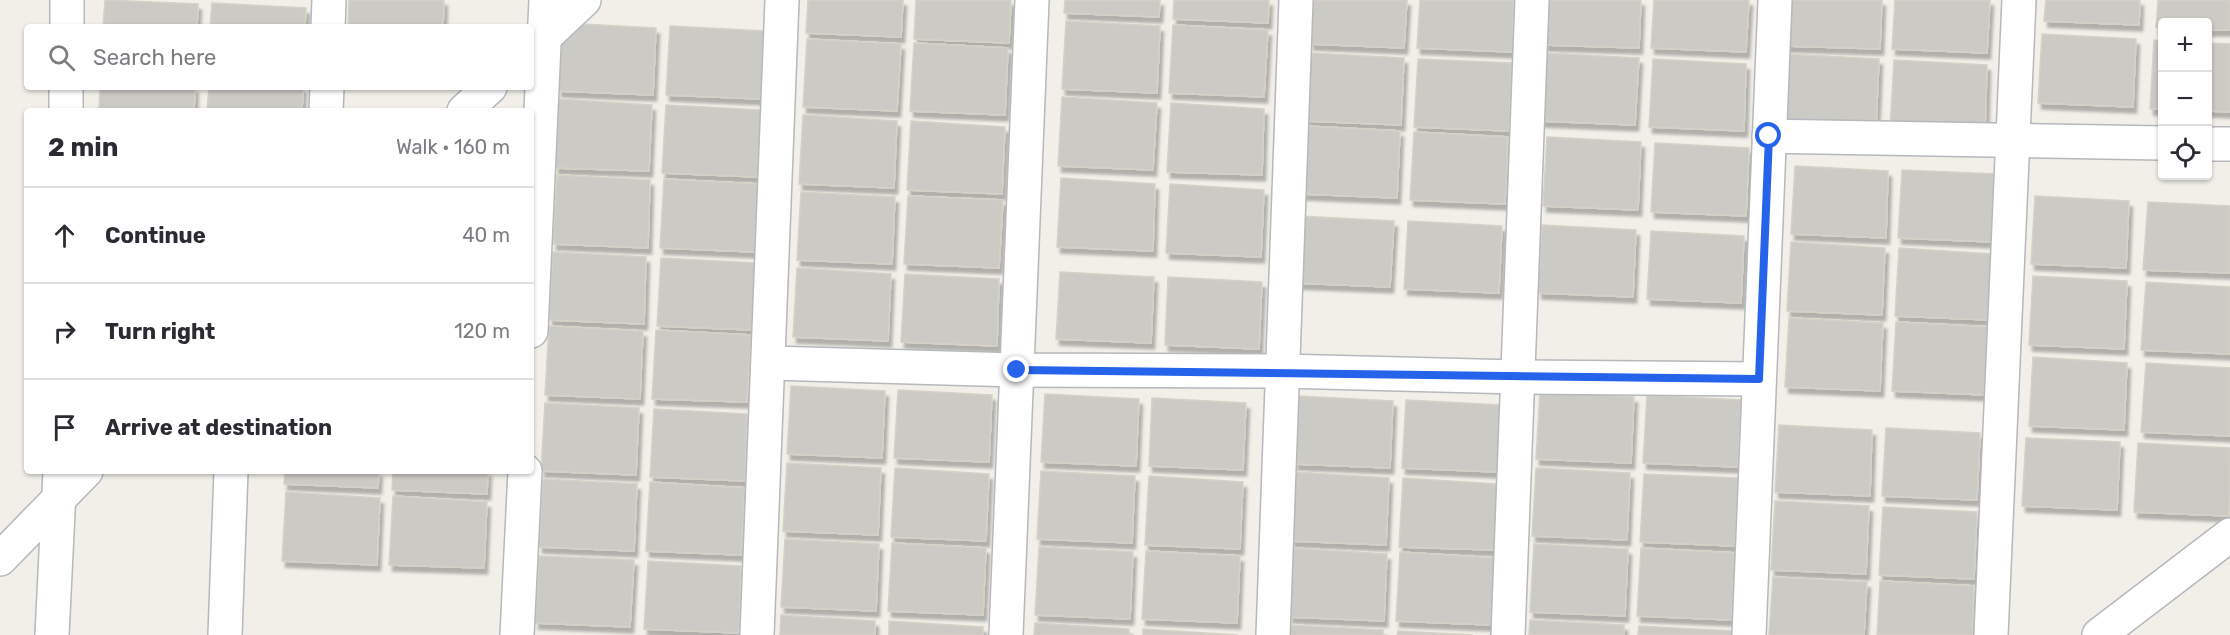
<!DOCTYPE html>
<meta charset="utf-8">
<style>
:root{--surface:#fff;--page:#f7f7f7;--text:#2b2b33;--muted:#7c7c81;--line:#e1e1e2}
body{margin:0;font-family:Rubik,sans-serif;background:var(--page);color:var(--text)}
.controls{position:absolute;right:18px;top:18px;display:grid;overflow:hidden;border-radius:6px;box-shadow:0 2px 4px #0004}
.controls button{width:54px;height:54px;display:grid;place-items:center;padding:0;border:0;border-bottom:2px solid var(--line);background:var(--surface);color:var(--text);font:30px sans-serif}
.stop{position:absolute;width:18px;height:18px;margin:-14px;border:4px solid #2563eb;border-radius:50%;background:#fff}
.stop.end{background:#2563eb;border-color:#fff;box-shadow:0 2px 6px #0008}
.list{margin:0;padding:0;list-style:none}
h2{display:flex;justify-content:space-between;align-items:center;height:78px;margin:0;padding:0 24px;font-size:26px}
h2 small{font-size:20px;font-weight:400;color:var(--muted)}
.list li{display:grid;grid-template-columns:39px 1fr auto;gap:18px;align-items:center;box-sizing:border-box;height:96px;padding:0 24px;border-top:2px solid var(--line)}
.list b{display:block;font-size:22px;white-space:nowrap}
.list em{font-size:20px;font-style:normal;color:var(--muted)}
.icon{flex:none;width:33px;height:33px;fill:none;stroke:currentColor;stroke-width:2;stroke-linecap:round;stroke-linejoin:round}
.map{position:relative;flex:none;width:2230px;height:635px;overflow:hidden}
.search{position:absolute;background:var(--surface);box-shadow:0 2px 4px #0004;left:24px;top:24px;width:510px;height:66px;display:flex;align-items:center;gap:15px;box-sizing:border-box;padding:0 21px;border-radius:6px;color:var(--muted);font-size:22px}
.panel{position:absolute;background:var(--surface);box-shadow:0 2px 4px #0004;left:24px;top:108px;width:510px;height:366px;border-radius:6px}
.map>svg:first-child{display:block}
.building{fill:#cccac5;stroke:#d6d1c6;stroke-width:1.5;filter:url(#shadow)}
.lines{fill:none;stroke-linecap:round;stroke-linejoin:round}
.minor-casing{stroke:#b5b8bc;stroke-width:36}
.minor{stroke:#fff;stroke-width:33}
.route{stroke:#2563eb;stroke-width:8}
</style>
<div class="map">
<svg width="2230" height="635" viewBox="0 0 2230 635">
<defs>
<filter id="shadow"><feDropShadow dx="3.5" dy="6" stdDeviation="1.5" flood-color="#0004"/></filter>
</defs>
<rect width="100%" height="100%" fill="#f1efe8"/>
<g class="building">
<path d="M 105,0 L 198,4 L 197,27 L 103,27 Z"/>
<path d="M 349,0 L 444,0 L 443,27 L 348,27 Z"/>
<path d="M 808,0 L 903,0 L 901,37 L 806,33 Z"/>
<path d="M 916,0 L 1011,0 L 1009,43 L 914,39 Z"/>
<path d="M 1065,0 L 1160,0 L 1159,17 L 1064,13 Z"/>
<path d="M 1174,0 L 1269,0 L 1268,23 L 1173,19 Z"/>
<path d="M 1312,0 L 1407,0 L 1404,48 L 1310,44 Z"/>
<path d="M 1420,0 L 1514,0 L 1512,52 L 1417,48 Z"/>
<path d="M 1547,0 L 1641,0 L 1639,48 L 1544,45 Z"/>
<path d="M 1654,0 L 1749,0 L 1746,52 L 1651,48 Z"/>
<path d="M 1788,0 L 1882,0 L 1880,49 L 1785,46 Z"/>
<path d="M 1895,0 L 1990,0 L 1987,53 L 1892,49 Z"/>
<path d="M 2046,0 L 2140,0 L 2139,25 L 2044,21 Z"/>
<path d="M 2158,0 L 2230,0 L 2230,30 L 2208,30 L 2208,22 L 2162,22 L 2162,28 L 2156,27 Z"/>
<path d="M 212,3 L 306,8 L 305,27 L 210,27 Z"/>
<path d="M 1066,21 L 1160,26 L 1157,93 L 1062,89 Z"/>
<path d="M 562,23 L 656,28 L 653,95 L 558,91 Z"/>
<path d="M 1173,25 L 1268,30 L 1264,97 L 1169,93 Z"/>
<path d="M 670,26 L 764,31 L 761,99 L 666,95 Z"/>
<path d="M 2042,34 L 2136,39 L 2133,107 L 2038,103 Z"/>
<path d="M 807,39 L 901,44 L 897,111 L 803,107 Z"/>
<path d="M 2154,40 L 2162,41 L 2162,109 L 2150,109 Z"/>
<path d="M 914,43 L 1008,48 L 1005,115 L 910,111 Z"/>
<path d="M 2208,43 L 2230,44 L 2230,112 L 2208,111 Z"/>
<path d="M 1310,53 L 1404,58 L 1401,125 L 1306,121 Z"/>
<path d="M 1544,53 L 1639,58 L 1635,125 L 1540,121 Z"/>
<path d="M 1785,54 L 1879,59 L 1876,127 L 1781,123 Z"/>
<path d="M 1418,59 L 1512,63 L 1509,131 L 1414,127 Z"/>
<path d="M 1653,59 L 1746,64 L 1744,131 L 1649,127 Z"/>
<path d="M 1894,60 L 1987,65 L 1985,132 L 1890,128 Z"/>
<path d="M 100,87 L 195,87 L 194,111 L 99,111 Z"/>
<path d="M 209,87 L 303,87 L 302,111 L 207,111 Z"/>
<path d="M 1062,97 L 1157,103 L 1153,170 L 1058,166 Z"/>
<path d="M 559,99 L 652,105 L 649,171 L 555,168 Z"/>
<path d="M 1171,103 L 1264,109 L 1262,175 L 1167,172 Z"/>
<path d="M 666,105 L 761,110 L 757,177 L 662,173 Z"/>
<path d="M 803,115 L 897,121 L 894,188 L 799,184 Z"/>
<path d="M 911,121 L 1005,127 L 1002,194 L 907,190 Z"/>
<path d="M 1306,126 L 1400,131 L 1397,198 L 1302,194 Z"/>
<path d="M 1414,132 L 1508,137 L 1505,204 L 1410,200 Z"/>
<path d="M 1547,137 L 1641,142 L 1638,210 L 1543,206 Z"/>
<path d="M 1655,143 L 1749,148 L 1746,216 L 1651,212 Z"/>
<path d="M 1795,166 L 1888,171 L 1886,238 L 1791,234 Z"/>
<path d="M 1902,170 L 1996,174 L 1993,242 L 1898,238 Z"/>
<path d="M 557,175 L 650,180 L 648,248 L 553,244 Z"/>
<path d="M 1061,178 L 1155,184 L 1153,251 L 1057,247 Z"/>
<path d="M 664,179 L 757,184 L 755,252 L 660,248 Z"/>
<path d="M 1170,184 L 1264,190 L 1261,257 L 1166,253 Z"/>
<path d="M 801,192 L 895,197 L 892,264 L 797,260 Z"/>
<path d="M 908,196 L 1003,200 L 999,268 L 904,264 Z"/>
<path d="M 2035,196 L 2129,201 L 2126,268 L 2031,264 Z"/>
<path d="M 2148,202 L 2230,206 L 2230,273 L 2143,270 Z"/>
<path d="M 1299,216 L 1394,221 L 1390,287 L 1295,283 Z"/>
<path d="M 1408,221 L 1502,226 L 1499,293 L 1404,289 Z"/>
<path d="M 1542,225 L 1636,230 L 1633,297 L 1538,293 Z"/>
<path d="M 1651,231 L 1744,236 L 1741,303 L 1647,299 Z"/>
<path d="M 1791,242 L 1885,248 L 1882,315 L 1787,311 Z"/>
<path d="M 1899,248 L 1993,254 L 1990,320 L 1895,316 Z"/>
<path d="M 553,252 L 646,257 L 644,324 L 549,320 Z"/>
<path d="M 661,258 L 755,263 L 752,330 L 657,326 Z"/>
<path d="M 797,268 L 891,274 L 888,341 L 793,337 Z"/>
<path d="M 1060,272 L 1154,277 L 1151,343 L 1056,339 Z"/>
<path d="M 905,274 L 999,279 L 997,346 L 901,342 Z"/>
<path d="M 2033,276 L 2127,281 L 2124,349 L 2029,345 Z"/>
<path d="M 1168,277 L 1262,282 L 1259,349 L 1165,345 Z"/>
<path d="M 2146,282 L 2230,287 L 2230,354 L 2141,350 Z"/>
<path d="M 1789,318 L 1883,323 L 1880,391 L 1785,387 Z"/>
<path d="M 1896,322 L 1990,327 L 1987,395 L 1892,391 Z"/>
<path d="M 549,326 L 643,331 L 640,399 L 545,395 Z"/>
<path d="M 656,330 L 751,335 L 747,402 L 652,399 Z"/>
<path d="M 2033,357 L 2127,363 L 2124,430 L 2029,426 Z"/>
<path d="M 2146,363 L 2230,368 L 2230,436 L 2141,432 Z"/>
<path d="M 791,386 L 885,391 L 882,458 L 787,454 Z"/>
<path d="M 898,390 L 992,395 L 989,462 L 894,458 Z"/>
<path d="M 1540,391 L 1634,397 L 1631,463 L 1536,459 Z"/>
<path d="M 1045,394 L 1139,399 L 1136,466 L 1041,462 Z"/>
<path d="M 1647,395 L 1741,400 L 1738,467 L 1643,463 Z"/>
<path d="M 1298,396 L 1393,401 L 1390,468 L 1294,464 Z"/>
<path d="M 1152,398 L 1246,403 L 1243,470 L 1149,466 Z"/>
<path d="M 1406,400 L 1500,405 L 1497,472 L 1402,468 Z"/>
<path d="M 545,403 L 639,408 L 636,475 L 541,471 Z"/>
<path d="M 654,409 L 747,414 L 745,481 L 650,477 Z"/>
<path d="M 1779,425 L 1872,430 L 1870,496 L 1775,492 Z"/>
<path d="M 1886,428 L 1980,433 L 1977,500 L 1882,496 Z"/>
<path d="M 2026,438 L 2120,442 L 2117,510 L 2022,506 Z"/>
<path d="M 2138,443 L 2230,448 L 2229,516 L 2134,512 Z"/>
<path d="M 787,463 L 881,468 L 878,535 L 783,531 Z"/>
<path d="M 895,468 L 989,474 L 986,541 L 891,537 Z"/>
<path d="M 1536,468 L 1630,473 L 1627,540 L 1532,536 Z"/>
<path d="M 285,471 L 379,471 L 378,488 L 284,484 Z"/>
<path d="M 393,471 L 488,471 L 487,494 L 392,490 Z"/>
<path d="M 1041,471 L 1135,476 L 1132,543 L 1037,539 Z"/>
<path d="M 1295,472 L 1389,478 L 1386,545 L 1291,541 Z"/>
<path d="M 1644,474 L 1738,478 L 1735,546 L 1640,542 Z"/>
<path d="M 1149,476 L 1243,482 L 1240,549 L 1145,545 Z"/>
<path d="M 1403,478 L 1497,484 L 1494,550 L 1399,547 Z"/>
<path d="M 543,479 L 637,484 L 634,551 L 539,547 Z"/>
<path d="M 650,482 L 745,488 L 741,555 L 646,551 Z"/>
<path d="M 286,492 L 380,498 L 377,565 L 282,561 Z"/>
<path d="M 393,496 L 487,502 L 484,568 L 389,565 Z"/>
<path d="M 1775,501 L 1869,506 L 1866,574 L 1771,570 Z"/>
<path d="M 1883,507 L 1977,512 L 1974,579 L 1879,575 Z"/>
<path d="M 785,539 L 879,544 L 876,611 L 781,607 Z"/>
<path d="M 892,543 L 986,548 L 983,615 L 888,611 Z"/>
<path d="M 1534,544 L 1628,549 L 1625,616 L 1530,612 Z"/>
<path d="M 1039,547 L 1133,552 L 1130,619 L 1035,615 Z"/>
<path d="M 1293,548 L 1387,554 L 1384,621 L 1289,617 Z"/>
<path d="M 1641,548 L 1735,553 L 1732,620 L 1637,616 Z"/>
<path d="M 1146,551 L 1240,556 L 1237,623 L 1142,619 Z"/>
<path d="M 1400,552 L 1494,558 L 1491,625 L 1396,621 Z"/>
<path d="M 539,556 L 634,560 L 630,627 L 535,623 Z"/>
<path d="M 648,561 L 741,566 L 739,633 L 644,629 Z"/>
<path d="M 1773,577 L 1867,582 L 1864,635 L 1769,635 Z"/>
<path d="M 1880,581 L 1974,586 L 1972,635 L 1877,635 Z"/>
<path d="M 781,615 L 875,621 L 875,635 L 780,635 Z"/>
<path d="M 1530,620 L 1624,625 L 1624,635 L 1529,635 Z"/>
<path d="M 889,621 L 983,627 L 983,635 L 889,635 Z"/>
<path d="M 1035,623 L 1129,629 L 1129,635 L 1034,635 Z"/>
<path d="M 1289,625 L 1383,630 L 1383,635 L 1289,635 Z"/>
<path d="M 1639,626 L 1732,631 L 1732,635 L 1638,635 Z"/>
<path d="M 1143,629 L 1238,635 L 1143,635 Z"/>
<path d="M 1398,631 L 1473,635 L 1397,635 Z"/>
</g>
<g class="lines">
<defs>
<g id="minor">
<path d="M 67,27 L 67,0"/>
<path d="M 328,27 L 329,0"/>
<path d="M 535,46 L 584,0"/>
<path d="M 66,111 L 66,87"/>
<path d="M 326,111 L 327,87"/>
<path d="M 464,111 L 490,87"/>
<path d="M 1769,136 L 2162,143"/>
<path d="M 2208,144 L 2230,144"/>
<path d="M 531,331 L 546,0"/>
<path d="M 770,363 L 1017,370 L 1282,371 L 1517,377 L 1759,379"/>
<path d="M 0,559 L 86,471"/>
<path d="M 52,635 L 60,471"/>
<path d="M 225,635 L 231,471"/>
<path d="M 517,635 L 525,471"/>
<path d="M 757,635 L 782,0"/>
<path d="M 1006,635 L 1032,0"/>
<path d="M 1273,635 L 1296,0"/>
<path d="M 1508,635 L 1532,0"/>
<path d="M 1749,635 L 1775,0"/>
<path d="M 1991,635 L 2019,0"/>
<path d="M 2099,635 L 2230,535"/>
</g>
</defs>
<use href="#minor" class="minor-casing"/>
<use href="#minor" class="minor"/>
</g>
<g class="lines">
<path class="route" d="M 1017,370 C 1265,371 1512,377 1759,379 L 1769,136"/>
</g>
</svg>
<div class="controls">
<button>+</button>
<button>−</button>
<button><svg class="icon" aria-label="locate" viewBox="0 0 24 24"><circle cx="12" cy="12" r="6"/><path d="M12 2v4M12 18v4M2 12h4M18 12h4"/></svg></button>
</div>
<div class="stop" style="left:1769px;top:136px"></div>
<div class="stop end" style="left:1017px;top:370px"></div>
<div class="search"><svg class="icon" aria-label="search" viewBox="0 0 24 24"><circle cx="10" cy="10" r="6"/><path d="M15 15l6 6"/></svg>Search here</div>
<section class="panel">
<h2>2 min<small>Walk · 160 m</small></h2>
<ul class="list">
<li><svg class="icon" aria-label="ahead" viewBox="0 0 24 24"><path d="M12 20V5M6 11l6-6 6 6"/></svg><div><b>Continue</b></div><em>40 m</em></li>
<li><svg class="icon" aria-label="right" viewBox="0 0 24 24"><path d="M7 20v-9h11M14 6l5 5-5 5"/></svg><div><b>Turn right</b></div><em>120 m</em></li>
<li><svg class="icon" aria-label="arrive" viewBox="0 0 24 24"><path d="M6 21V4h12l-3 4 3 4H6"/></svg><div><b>Arrive at destination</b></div></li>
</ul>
</section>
</div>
